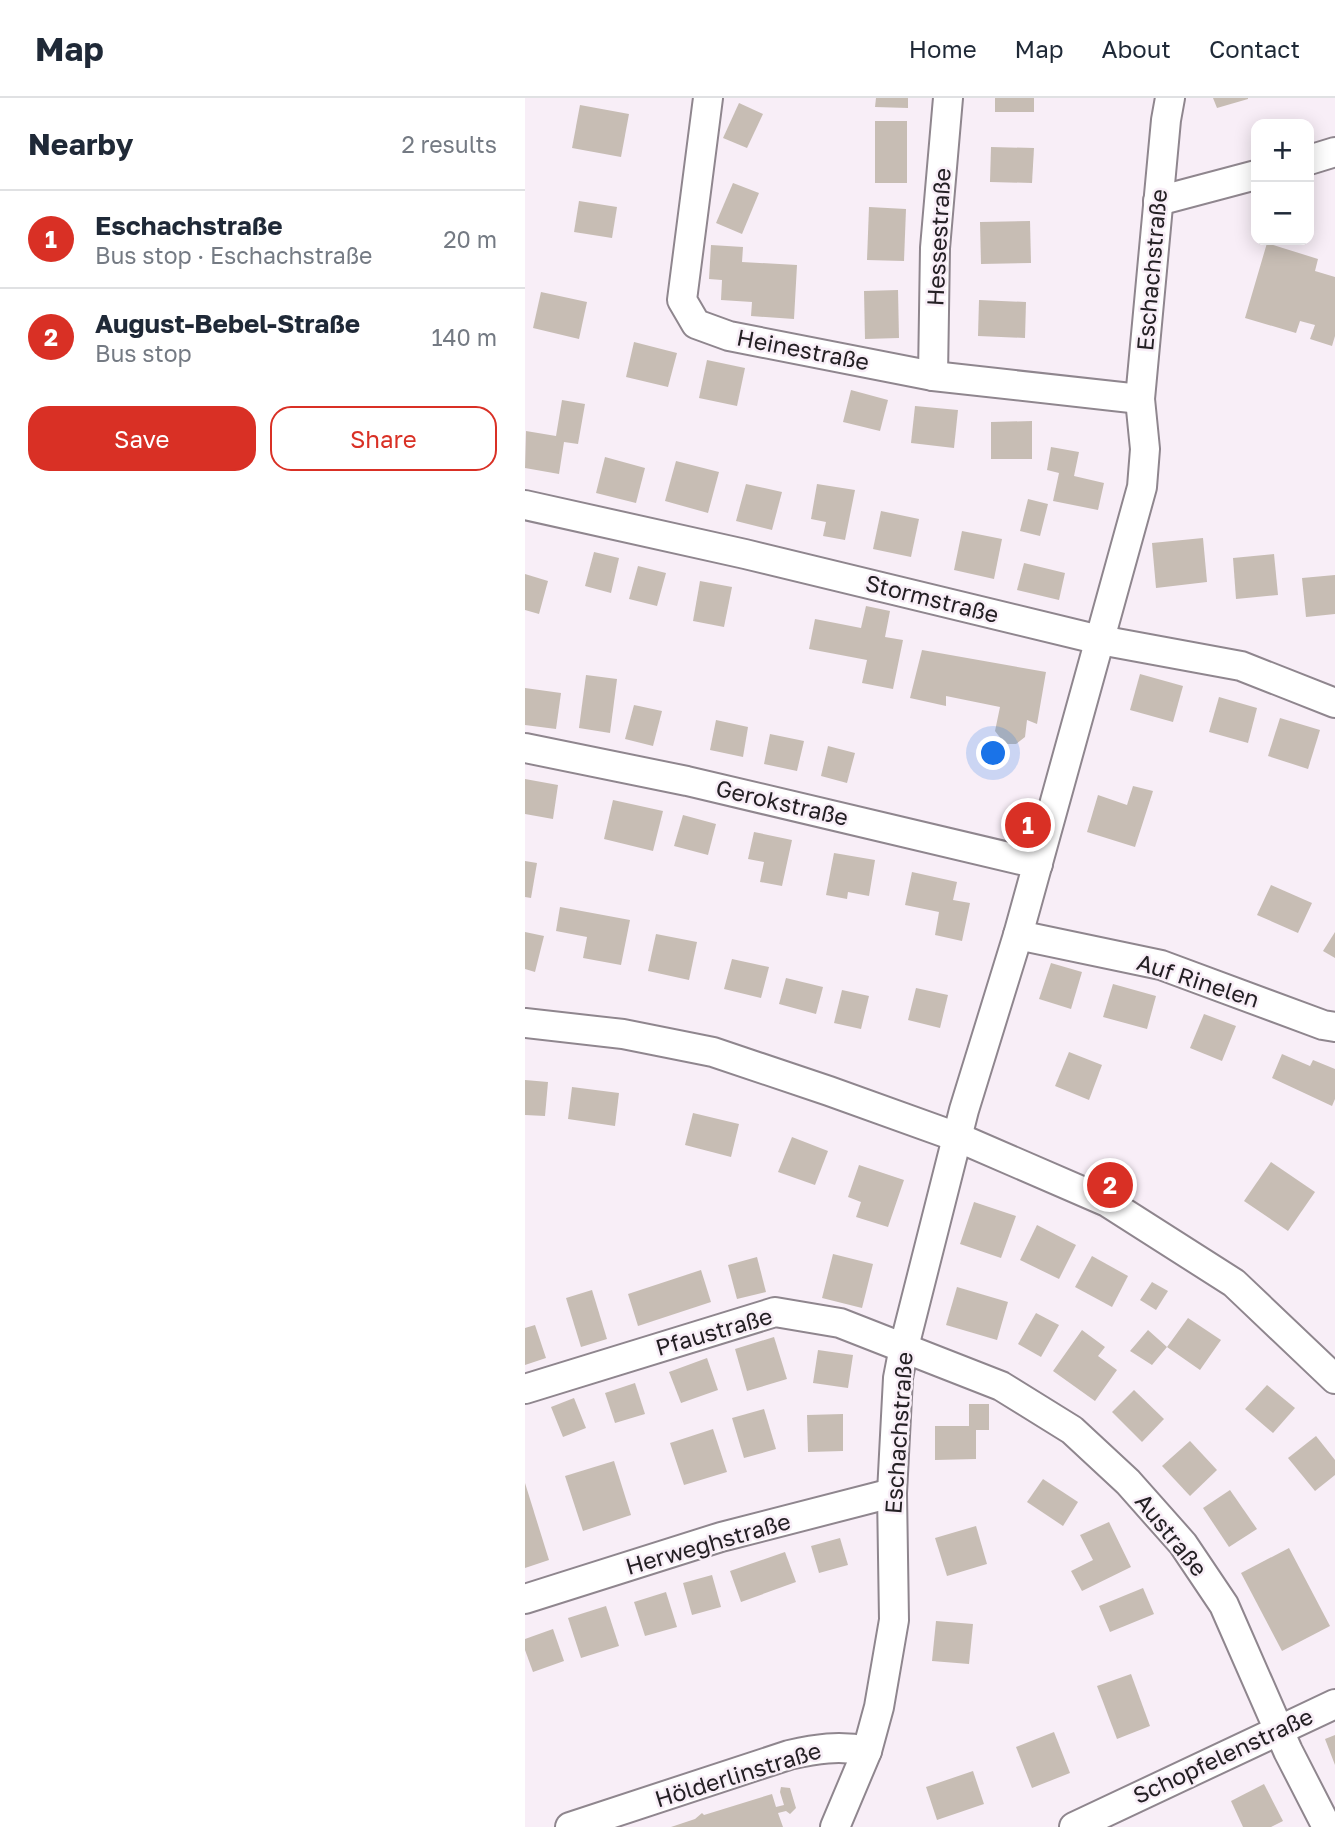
<!DOCTYPE html>
<meta charset="utf-8">
<style>
:root{--surface:#fff;--page:#f6f6f7;--text:#1f2937;--muted:#747a83;--line:#e0e1e3;--accent:#d93025}
body{margin:0;font-family:"Golos Text",sans-serif;background:var(--page);color:var(--text)}
.controls{position:absolute;right:21px;top:21px;display:grid;overflow:hidden;border-radius:14px;box-shadow:0 4px 18px #0003}
.controls button{width:63px;height:63px;display:grid;place-items:center;padding:0;border:0;border-bottom:2px solid var(--line);background:var(--surface);color:var(--text);font:35px sans-serif}
.you{position:absolute;left:469px;top:656px;width:24px;height:24px;margin:-18px;border:5px solid #fff;border-radius:50%;background:#1a73e8;box-shadow:0 0 0 10px #1a73e833}
.badge{display:grid;place-items:center;width:46px;height:46px;border-radius:50%;background:var(--accent);color:#fff;font-size:23px;font-weight:700}
.pin{position:absolute;translate:-50% -50%;border:4px solid #fff;box-shadow:0 2px 7px #0006}
.list{margin:0;padding:0;list-style:none}
h2{display:flex;justify-content:space-between;align-items:center;height:91px;margin:0;padding:0 28px;font-size:30px}
h2 small{font-size:23px;font-weight:400;color:var(--muted)}
.list li{display:grid;grid-template-columns:46px 1fr auto;gap:21px;align-items:center;box-sizing:border-box;height:98px;padding:0 28px;border-top:2px solid var(--line)}
.list b{display:block;font-size:26px;white-space:nowrap}
.list p{margin:0;font-size:23px;white-space:nowrap;color:var(--muted)}
.list em{font-size:23px;font-style:normal;color:var(--muted)}
.actions{display:flex;gap:14px;padding:21px 28px}
.actions a{flex:1;padding:16px 0;border:2px solid var(--accent);border-radius:21px;text-align:center;font-size:24px;color:var(--accent)}
.actions .main{background:var(--accent);color:#fff}
.map{position:relative;flex:none;width:810px;height:1729px;overflow:hidden}
header{display:flex;align-items:center;gap:42px;box-sizing:border-box;height:98px;padding:0 35px;background:var(--surface);border-bottom:2px solid var(--line)}
header strong{font-size:33px}
nav{display:flex;gap:38px;margin-inline-start:auto;font-size:24px}
main{display:flex}
aside{flex:1;background:var(--surface)}
.map>svg:first-child{display:block}
.building{fill:#c7bdb4}
.lines{fill:none;stroke-linecap:round;stroke-linejoin:round}
.minor-casing{stroke:#8f868e;stroke-width:32}
.minor{stroke:#fff;stroke-width:28}
.labels{text-anchor:middle;stroke-width:5;stroke-linejoin:round;paint-order:stroke}
.street-label{font-size:23px;fill:#242024;stroke:#f8eef7}
</style>
<header>
<strong>Map</strong>
<nav><a>Home</a><a>Map</a><a>About</a><a>Contact</a></nav>
</header>
<main>
<aside>
<h2>Nearby<small>2 results</small></h2>
<ul class="list">
<li><span class="badge">1</span><div><b>Eschachstraße</b><p>Bus stop · Eschachstraße</p></div><em>20 m</em></li>
<li><span class="badge">2</span><div><b>August-Bebel-Straße</b><p>Bus stop</p></div><em>140 m</em></li>
</ul>
<div class="actions"><a class="main">Save</a><a>Share</a></div>
</aside>
<div class="map">
<svg width="810" height="1729" viewBox="0 0 810 1729">
<rect width="100%" height="100%" fill="#f8eef7"/>
<g class="building">
<path d="M 351,0 L 383,0 L 383,10 L 350,9 Z"/>
<rect x="470" y="0" width="39" height="14"/>
<path d="M 688,0 L 723,0 L 723,1 L 692,10 Z"/>
<path d="M 214,5 L 238,16 L 222,50 L 198,40 Z"/>
<path d="M 55,7 L 104,16 L 96,59 L 47,50 Z"/>
<rect x="350" y="23" width="32" height="62"/>
<path d="M 466,49 L 509,50 L 507,85 L 465,84 Z"/>
<path d="M 208,85 L 234,95 L 217,136 L 191,125 Z"/>
<path d="M 54,103 L 92,109 L 87,140 L 49,134 Z"/>
<path d="M 344,109 L 381,111 L 379,163 L 342,162 Z"/>
<path d="M 505,123 L 506,165 L 456,166 L 455,124 Z"/>
<path d="M 742,145 L 793,161 L 790,173 L 810,179 L 810,238 L 807,248 L 785,241 L 790,227 L 775,223 L 771,235 L 720,220 Z"/>
<path d="M 186,147 L 218,149 L 217,164 L 272,167 L 269,221 L 226,218 L 227,204 L 196,202 L 197,182 L 184,181 Z"/>
<path d="M 373,192 L 374,240 L 340,241 L 339,193 Z"/>
<path d="M 16,194 L 62,204 L 54,241 L 8,230 Z"/>
<path d="M 454,202 L 501,204 L 500,240 L 453,238 Z"/>
<path d="M 109,244 L 152,255 L 143,289 L 101,279 Z"/>
<path d="M 182,262 L 220,270 L 212,308 L 174,300 Z"/>
<path d="M 326,292 L 363,302 L 355,333 L 318,324 Z"/>
<path d="M 37,302 L 60,306 L 53,346 L 39,344 L 34,376 L 0,370 L 1,333 L 31,338 Z"/>
<path d="M 390,308 L 433,312 L 429,350 L 386,345 Z"/>
<path d="M 507,323 L 507,361 L 466,361 L 466,324 Z"/>
<path d="M 526,349 L 554,354 L 549,378 L 579,385 L 573,412 L 528,403 L 534,375 L 522,372 Z"/>
<path d="M 80,359 L 120,370 L 111,405 L 71,395 Z"/>
<path d="M 151,363 L 194,374 L 183,415 L 140,403 Z"/>
<path d="M 221,386 L 257,394 L 247,432 L 211,423 Z"/>
<path d="M 292,386 L 330,392 L 320,442 L 298,438 L 301,424 L 286,421 Z"/>
<path d="M 503,401 L 523,406 L 515,438 L 495,433 Z"/>
<path d="M 356,413 L 394,421 L 386,459 L 348,451 Z"/>
<path d="M 437,433 L 477,441 L 469,481 L 429,472 Z"/>
<path d="M 678,440 L 682,484 L 631,490 L 627,445 Z"/>
<path d="M 69,454 L 94,460 L 86,495 L 60,488 Z"/>
<path d="M 749,456 L 753,497 L 711,501 L 708,460 Z"/>
<path d="M 499,465 L 540,475 L 534,502 L 492,492 Z"/>
<path d="M 113,468 L 141,475 L 132,508 L 104,501 Z"/>
<path d="M 0,476 L 23,483 L 14,516 L 0,512 Z"/>
<path d="M 810,477 L 810,516 L 781,519 L 777,480 Z"/>
<path d="M 175,483 L 207,489 L 199,529 L 168,523 Z"/>
<path d="M 341,508 L 365,513 L 360,539 L 378,542 L 368,591 L 337,585 L 342,562 L 284,551 L 290,521 L 336,530 Z"/>
<path d="M 397,552 L 521,574 L 512,626 L 502,622 L 500,639 L 491,646 L 480,646 L 470,633 L 475,609 L 421,598 L 421,608 L 385,600 Z"/>
<path d="M 615,576 L 658,588 L 648,624 L 605,612 Z"/>
<path d="M 61,577 L 92,581 L 85,635 L 54,630 Z"/>
<path d="M 0,590 L 36,595 L 31,631 L 0,627 Z"/>
<path d="M 694,599 L 732,610 L 723,645 L 684,634 Z"/>
<path d="M 109,607 L 137,613 L 128,648 L 100,641 Z"/>
<path d="M 755,620 L 795,632 L 783,671 L 743,658 Z"/>
<path d="M 191,622 L 223,629 L 218,659 L 185,652 Z"/>
<path d="M 245,636 L 279,643 L 272,673 L 239,666 Z"/>
<path d="M 303,648 L 330,655 L 322,685 L 296,678 Z"/>
<path d="M 0,681 L 33,687 L 28,721 L 0,716 Z"/>
<path d="M 608,688 L 628,693 L 610,749 L 562,734 L 573,697 L 602,707 Z"/>
<path d="M 88,702 L 138,713 L 128,753 L 79,741 Z"/>
<path d="M 158,717 L 191,726 L 183,757 L 149,748 Z"/>
<path d="M 229,734 L 267,742 L 257,788 L 235,784 L 239,764 L 223,761 Z"/>
<path d="M 309,755 L 350,762 L 344,798 L 323,794 L 322,801 L 301,797 Z"/>
<path d="M 0,763 L 12,765 L 6,800 L 0,799 Z"/>
<path d="M 387,774 L 432,784 L 428,802 L 445,805 L 437,843 L 410,837 L 414,814 L 380,807 Z"/>
<path d="M 746,787 L 787,805 L 773,835 L 732,817 Z"/>
<path d="M 35,809 L 105,822 L 96,867 L 58,860 L 62,839 L 31,833 Z"/>
<path d="M 0,834 L 19,838 L 10,874 L 0,871 Z"/>
<path d="M 810,834 L 810,860 L 798,853 Z"/>
<path d="M 131,836 L 172,844 L 164,882 L 123,873 Z"/>
<path d="M 207,861 L 244,869 L 236,900 L 199,891 Z"/>
<path d="M 526,865 L 557,874 L 546,911 L 514,901 Z"/>
<path d="M 261,880 L 298,889 L 291,916 L 254,906 Z"/>
<path d="M 588,886 L 631,898 L 622,931 L 578,919 Z"/>
<path d="M 391,890 L 423,897 L 415,930 L 383,922 Z"/>
<path d="M 317,892 L 344,898 L 336,931 L 309,925 Z"/>
<path d="M 679,916 L 711,928 L 697,963 L 665,950 Z"/>
<path d="M 544,954 L 577,967 L 564,1002 L 530,988 Z"/>
<path d="M 757,956 L 785,968 L 788,962 L 810,971 L 810,1001 L 807,1008 L 747,980 Z"/>
<path d="M 0,982 L 23,984 L 20,1018 L 0,1017 Z"/>
<path d="M 47,989 L 94,995 L 90,1028 L 43,1021 Z"/>
<path d="M 168,1015 L 214,1026 L 206,1059 L 160,1047 Z"/>
<path d="M 267,1039 L 303,1053 L 290,1087 L 253,1074 Z"/>
<path d="M 746,1064 L 790,1094 L 763,1133 L 719,1103 Z"/>
<path d="M 334,1067 L 379,1082 L 363,1129 L 331,1119 L 336,1104 L 323,1099 Z"/>
<path d="M 449,1104 L 491,1118 L 476,1160 L 435,1146 Z"/>
<path d="M 512,1127 L 551,1147 L 534,1181 L 495,1162 Z"/>
<path d="M 308,1156 L 348,1166 L 337,1210 L 297,1200 Z"/>
<path d="M 567,1158 L 603,1178 L 587,1209 L 550,1189 Z"/>
<path d="M 232,1159 L 241,1194 L 212,1201 L 203,1167 Z"/>
<path d="M 176,1172 L 186,1204 L 113,1228 L 103,1196 Z"/>
<path d="M 627,1184 L 643,1193 L 631,1212 L 615,1202 Z"/>
<path d="M 432,1189 L 483,1204 L 472,1242 L 421,1227 Z"/>
<path d="M 67,1192 L 82,1241 L 56,1249 L 41,1200 Z"/>
<path d="M 511,1215 L 534,1227 L 516,1259 L 493,1246 Z"/>
<path d="M 663,1220 L 696,1242 L 675,1272 L 642,1249 L 627,1267 L 605,1253 L 623,1232 L 642,1249 Z"/>
<path d="M 10,1227 L 21,1260 L 0,1267 L 0,1230 Z"/>
<path d="M 557,1232 L 580,1249 L 573,1258 L 592,1272 L 570,1303 L 528,1273 Z"/>
<path d="M 249,1239 L 262,1281 L 222,1293 L 210,1251 Z"/>
<path d="M 293,1252 L 328,1257 L 323,1290 L 288,1285 Z"/>
<path d="M 182,1260 L 193,1292 L 156,1305 L 144,1274 Z"/>
<path d="M 110,1285 L 120,1316 L 90,1325 L 80,1295 Z"/>
<path d="M 742,1287 L 770,1310 L 748,1335 L 720,1311 Z"/>
<path d="M 609,1292 L 639,1321 L 617,1344 L 587,1314 Z"/>
<path d="M 49,1300 L 61,1330 L 38,1339 L 26,1309 Z"/>
<path d="M 444,1306 L 464,1306 L 464,1332 L 451,1332 L 451,1361 L 410,1362 L 410,1328 L 444,1328 Z"/>
<path d="M 239,1311 L 251,1351 L 219,1360 L 207,1320 Z"/>
<path d="M 318,1316 L 318,1353 L 283,1354 L 282,1317 Z"/>
<path d="M 188,1331 L 202,1374 L 159,1387 L 145,1345 Z"/>
<path d="M 791,1338 L 810,1362 L 810,1377 L 790,1393 L 763,1360 Z"/>
<path d="M 665,1343 L 692,1372 L 665,1398 L 637,1368 Z"/>
<path d="M 89,1363 L 106,1417 L 58,1433 L 40,1378 Z"/>
<path d="M 518,1381 L 553,1404 L 538,1428 L 502,1404 Z"/>
<path d="M 0,1385 L 24,1462 L 0,1470 Z"/>
<path d="M 705,1392 L 732,1431 L 704,1449 L 678,1410 Z"/>
<path d="M 584,1424 L 606,1469 L 557,1493 L 546,1473 L 568,1462 L 555,1437 Z"/>
<path d="M 451,1428 L 462,1466 L 422,1478 L 410,1440 Z"/>
<path d="M 315,1440 L 323,1467 L 294,1475 L 286,1448 Z"/>
<path d="M 764,1450 L 805,1528 L 757,1553 L 716,1475 Z"/>
<path d="M 260,1454 L 271,1484 L 216,1504 L 205,1473 Z"/>
<path d="M 187,1477 L 196,1509 L 167,1517 L 158,1485 Z"/>
<path d="M 618,1490 L 629,1516 L 585,1534 L 574,1508 Z"/>
<path d="M 141,1494 L 152,1529 L 120,1538 L 109,1504 Z"/>
<path d="M 81,1508 L 94,1548 L 56,1560 L 43,1520 Z"/>
<path d="M 411,1523 L 448,1526 L 444,1566 L 407,1563 Z"/>
<path d="M 28,1531 L 39,1563 L 8,1574 L 0,1552 L 0,1541 Z"/>
<path d="M 606,1576 L 625,1628 L 592,1641 L 572,1588 Z"/>
<path d="M 529,1634 L 545,1675 L 507,1690 L 491,1649 Z"/>
<path d="M 810,1637 L 810,1667 L 800,1641 Z"/>
<path d="M 448,1673 L 459,1706 L 412,1722 L 401,1689 Z"/>
<path d="M 739,1686 L 758,1723 L 746,1729 L 718,1729 L 706,1703 Z"/>
<path d="M 256,1689 L 265,1690 L 271,1710 L 265,1716 L 261,1713 L 253,1715 L 258,1729 L 146,1729 L 170,1721 L 177,1715 L 179,1717 L 247,1696 L 251,1709 L 259,1707 L 255,1694 Z"/>
</g>
<g class="lines">
<defs>
<g id="minor">
<path d="M 183,0 L 157,202 L 171,226 L 204,238 L 408,278 L 615,301"/>
<path d="M 784,62 L 810,54"/>
<path d="M 633,103 L 731,77"/>
<path d="M 408,278 L 410,150 L 423,0"/>
<path d="M 0,407 L 220,456 L 575,542 L 716,568 L 810,605"/>
<path d="M 0,650 L 162,683 L 513,766"/>
<path d="M 493,837 L 636,867 L 798,927 L 810,929"/>
<path d="M 0,925 L 98,936 L 188,954 L 304,993 L 432,1039 L 582,1104 L 709,1185 L 810,1281"/>
<path d="M 0,1291 L 250,1214 L 315,1225 L 476,1288 L 547,1332 L 603,1384 L 658,1446 L 699,1507 L 763,1653 L 802,1729"/>
<path d="M 0,1501 L 196,1439 L 367,1395"/>
<path d="M 45,1729 L 264,1657 C 291,1651 314,1647 342,1653"/>
<path d="M 310,1729 L 342,1653 L 354,1609 L 369,1522 L 367,1395 L 373,1280 L 379,1249 L 439,1012 L 493,837 L 617,389 L 620,351 L 615,301 L 641,22 L 645,0"/>
<path d="M 549,1729 L 810,1606"/>
</g>
</defs>
<use href="#minor" class="minor-casing"/>
<use href="#minor" class="minor"/>
</g>
<g class="labels">
<g class="street-label">
<text transform="translate(414 139) rotate(-87)" y="8">Hessestraße</text>
<text transform="translate(627 172) rotate(-85)" y="8">Eschachstraße</text>
<text transform="translate(278 252) rotate(11)" y="8">Heinestraße</text>
<text transform="translate(407 501) rotate(14)" y="8">Stormstraße</text>
<text transform="translate(257 705) rotate(13)" y="8">Gerokstraße</text>
<text transform="translate(673 883) rotate(18)" y="8">Auf Rinelen</text>
<text transform="translate(189 1234) rotate(-16)" y="8">Pfaustraße</text>
<text transform="translate(374 1335) rotate(-86)" y="8">Eschachstraße</text>
<text transform="translate(646 1437) rotate(51)" y="8">Austraße</text>
<text transform="translate(183 1446) rotate(-16)" y="8">Herweghstraße</text>
<text transform="translate(698 1658) rotate(-25)" y="8">Schopfelenstraße</text>
<text transform="translate(213 1677) rotate(-17)" y="8">Hölderlinstraße</text>
</g>
</g>
</svg>
<div class="controls">
<button>+</button>
<button>−</button>
</div>
<div class="you"></div>
<div class="pin badge" style="left:503px;top:727px">1</div>
<div class="pin badge" style="left:585px;top:1087px">2</div>
</div>
</main>
